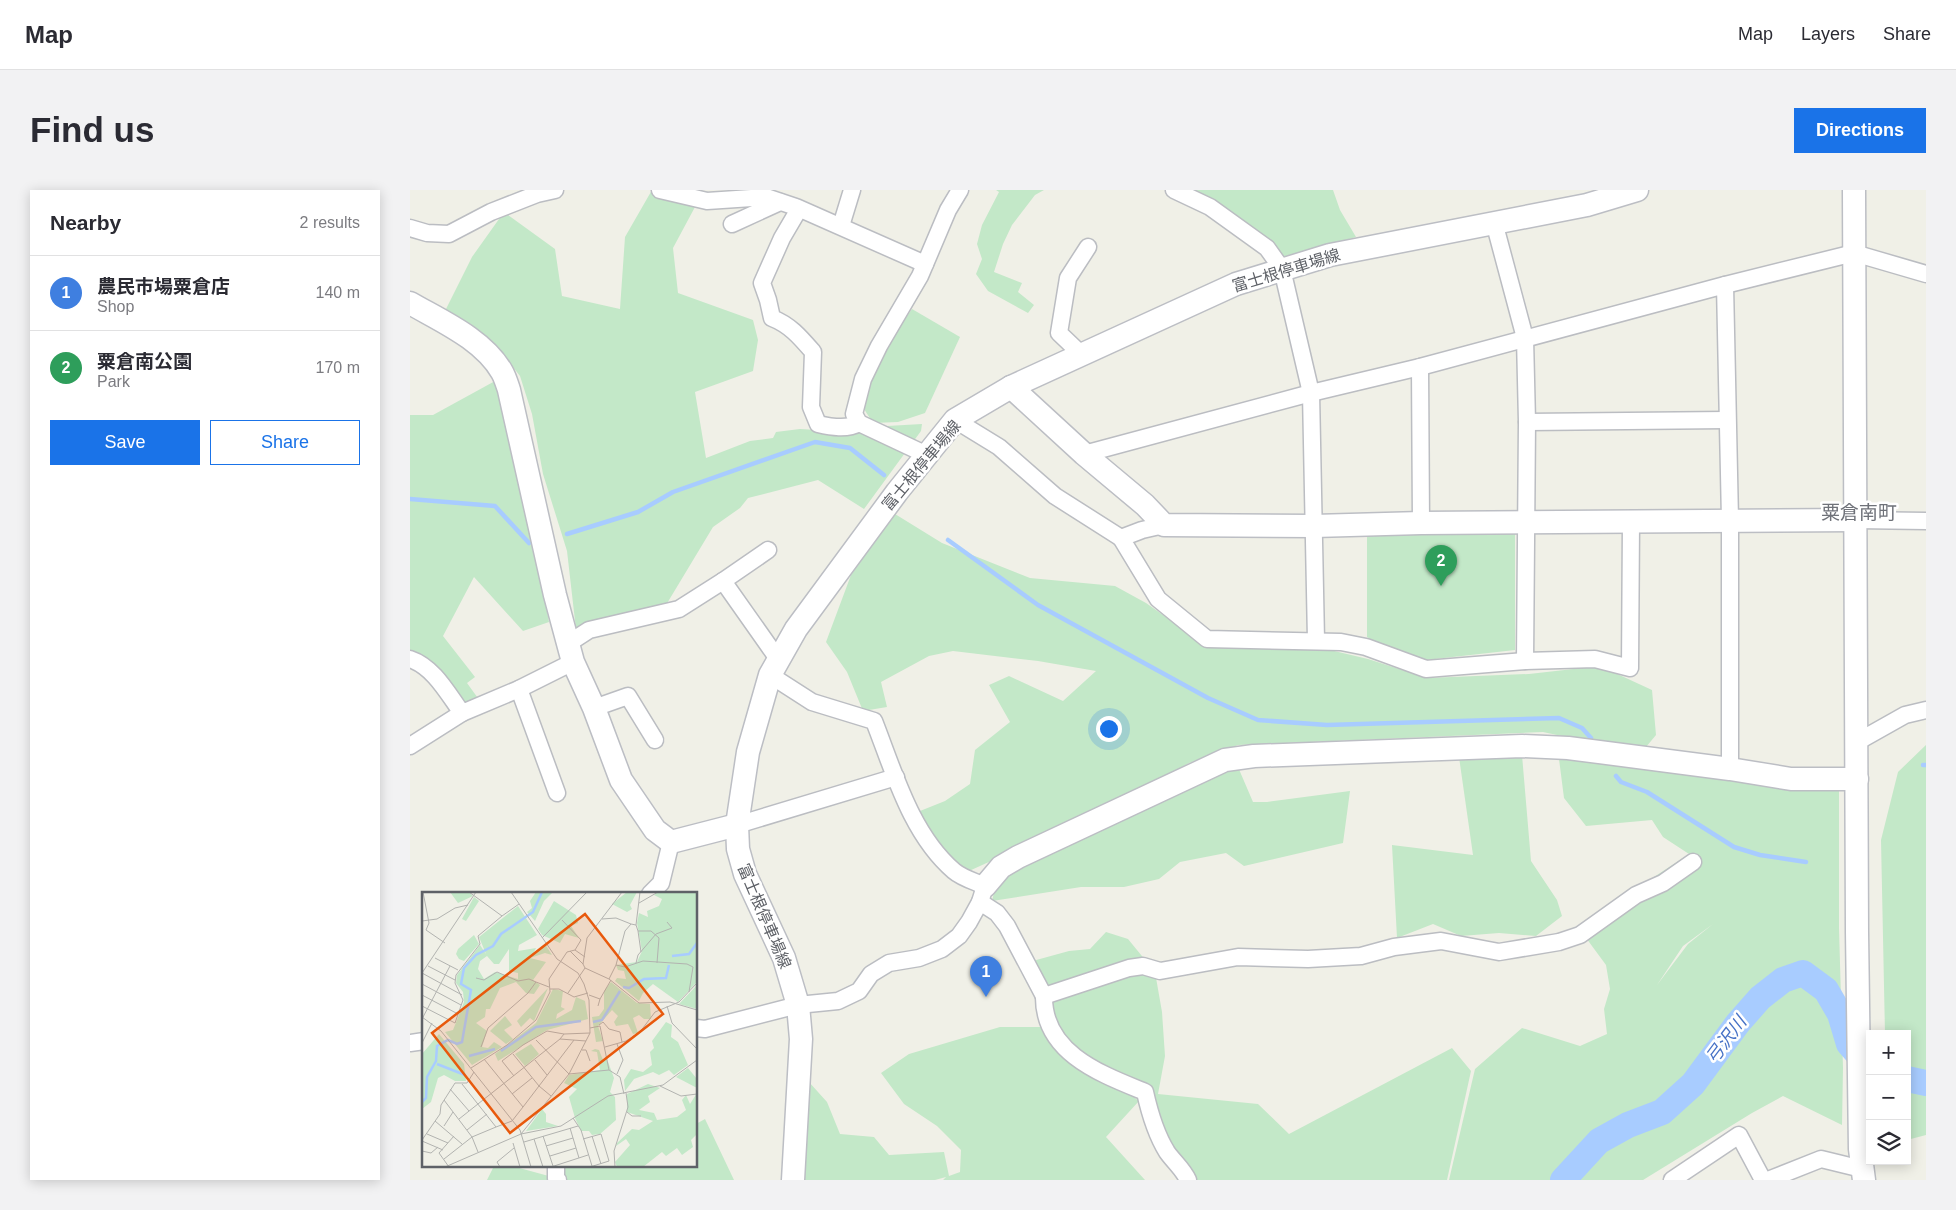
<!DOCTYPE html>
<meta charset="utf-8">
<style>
:root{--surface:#fff;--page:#f2f2f3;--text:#2b2b33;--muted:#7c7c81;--line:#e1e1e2;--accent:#1a73e8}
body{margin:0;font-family:Arial,"Noto Sans JP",sans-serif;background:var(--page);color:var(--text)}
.controls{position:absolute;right:15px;bottom:15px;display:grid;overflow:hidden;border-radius:0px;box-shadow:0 2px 12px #0003}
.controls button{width:45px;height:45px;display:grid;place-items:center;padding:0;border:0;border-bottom:1px solid var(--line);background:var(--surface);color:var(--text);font:25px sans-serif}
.you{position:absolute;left:698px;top:538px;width:18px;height:18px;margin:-12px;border:4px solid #fff;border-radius:50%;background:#1a73e8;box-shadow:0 0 0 8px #1a73e833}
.badge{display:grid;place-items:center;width:32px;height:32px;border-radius:50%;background:var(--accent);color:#fff;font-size:16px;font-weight:700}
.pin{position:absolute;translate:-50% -41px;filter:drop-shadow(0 1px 2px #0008)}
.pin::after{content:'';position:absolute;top:26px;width:18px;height:15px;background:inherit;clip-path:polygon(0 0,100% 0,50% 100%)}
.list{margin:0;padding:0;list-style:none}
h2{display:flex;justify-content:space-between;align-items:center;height:65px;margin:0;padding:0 20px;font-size:21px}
h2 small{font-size:16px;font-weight:400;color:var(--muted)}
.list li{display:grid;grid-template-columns:32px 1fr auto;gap:15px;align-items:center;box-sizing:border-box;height:75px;padding:0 20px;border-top:1px solid var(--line)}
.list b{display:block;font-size:19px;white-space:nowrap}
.list p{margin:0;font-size:16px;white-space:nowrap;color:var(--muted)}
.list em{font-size:16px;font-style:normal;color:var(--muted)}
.actions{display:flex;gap:10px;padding:15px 20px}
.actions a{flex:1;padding:11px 0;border:1px solid var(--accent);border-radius:0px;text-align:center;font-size:18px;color:var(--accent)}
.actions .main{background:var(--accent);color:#fff}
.icon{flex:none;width:28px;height:28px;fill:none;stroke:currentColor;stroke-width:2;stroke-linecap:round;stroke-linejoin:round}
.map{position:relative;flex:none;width:1516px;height:990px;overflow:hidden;border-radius:0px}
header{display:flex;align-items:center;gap:30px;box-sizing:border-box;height:70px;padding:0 25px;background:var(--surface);border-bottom:1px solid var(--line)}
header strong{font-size:24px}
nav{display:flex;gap:28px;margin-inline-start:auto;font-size:18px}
.intro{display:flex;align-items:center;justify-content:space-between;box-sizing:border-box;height:120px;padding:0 30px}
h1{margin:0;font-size:35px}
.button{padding:12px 22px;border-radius:0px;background:var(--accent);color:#fff;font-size:18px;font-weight:700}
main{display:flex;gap:30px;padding:0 30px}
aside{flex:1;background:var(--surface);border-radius:0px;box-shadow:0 2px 12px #0003}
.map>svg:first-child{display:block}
.green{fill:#c3e8c8;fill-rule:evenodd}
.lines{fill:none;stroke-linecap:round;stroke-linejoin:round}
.stream{stroke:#a8ccff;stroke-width:4.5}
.river{stroke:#a8ccff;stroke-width:26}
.street-casing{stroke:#bbbdc2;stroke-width:19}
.secondary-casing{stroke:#bcbec4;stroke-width:25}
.street{stroke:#fff;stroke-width:16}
.secondary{stroke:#fff;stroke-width:22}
.labels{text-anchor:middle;stroke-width:5;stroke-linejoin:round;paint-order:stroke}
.street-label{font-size:16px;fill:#5e6167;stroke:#fff}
.water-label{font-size:18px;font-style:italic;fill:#4772c6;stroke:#fff}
.quarter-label{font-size:19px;fill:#6f7279;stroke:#fff}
.inset-river{fill:none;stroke:#a8ccff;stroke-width:2.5}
.inset-road{fill:none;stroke:#b2b3b0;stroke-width:1}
.view{fill:#e8590c;fill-opacity:0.15;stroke:#e8590c;stroke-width:2.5}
.inset-edge{fill:none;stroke:#5e6167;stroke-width:2.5}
</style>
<header>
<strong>Map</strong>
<nav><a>Map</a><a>Layers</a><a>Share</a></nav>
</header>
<div class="intro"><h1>Find us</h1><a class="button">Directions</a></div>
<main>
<aside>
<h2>Nearby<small>2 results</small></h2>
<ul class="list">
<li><span class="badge" style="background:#3f7fe0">1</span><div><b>農民市場粟倉店</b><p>Shop</p></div><em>140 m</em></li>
<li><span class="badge" style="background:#2e9e5b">2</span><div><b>粟倉南公園</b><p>Park</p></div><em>170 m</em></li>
</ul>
<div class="actions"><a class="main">Save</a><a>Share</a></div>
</aside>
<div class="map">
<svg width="1516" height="990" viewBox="0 0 1516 990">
<rect width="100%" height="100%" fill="#f0f0e7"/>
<g class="green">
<path d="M 242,0 L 247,0 L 285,17 L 263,58 L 268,103 L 343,130 L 348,150 L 343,181 L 285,202 L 296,268 L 340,251 L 363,248 L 366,242 L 390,239 L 407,240 L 512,234 L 511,241 L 454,319 L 408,290 L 338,308 L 330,318 L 303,337 L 253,420 L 167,448 L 157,361 L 133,284 L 122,224 L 110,186 L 84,153 L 35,121 L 62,67 L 94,22 L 145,59 L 152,106 L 210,119 L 215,47 Z"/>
<path d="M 586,0 L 634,0 L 625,5 L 602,35 L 593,54 L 584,82 L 612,93 L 608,102 L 624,115 L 618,123 L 578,101 L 566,84 L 572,69 L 567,54 L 572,35 L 589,2 Z"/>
<path d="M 772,0 L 923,0 L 930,20 L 946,47 L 874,68 Z"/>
<path d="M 502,119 L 550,147 L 515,223 L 488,232 L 463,233 L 454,219 L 456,192 L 475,157 Z"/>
<path d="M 85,191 L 101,234 L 139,432 L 113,441 L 64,387 L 33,446 L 65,487 L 57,493 L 70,511 L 52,523 L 0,469 L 0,225 L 23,225 Z"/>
<path d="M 485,324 L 532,353 L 620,388 L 705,396 L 736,413 L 797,456 L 920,460 L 958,469 L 1017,488 L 1119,484 L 1190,476 L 1242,500 L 1246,545 L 1231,563 L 1133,542 L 828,555 L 779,573 L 704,615 L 559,681 C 536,668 521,645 510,621 L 535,611 L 560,594 L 565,560 L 600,532 L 579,495 L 599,486 L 653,511 L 686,481 L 628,471 L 543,461 L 519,466 L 471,492 L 477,517 L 453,521 L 437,482 L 416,452 L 441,385 Z"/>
<path d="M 1105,343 L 1105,460 L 1016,470 L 969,454 L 957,447 L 957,344 Z"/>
<path d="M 1516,555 L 1516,945 L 1497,950 L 1497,844 L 1475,844 L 1471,650 L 1488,582 Z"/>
<path d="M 1112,565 L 1121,671 L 1147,710 L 1152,726 L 1126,746 L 1089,743 L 1051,746 L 1023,734 L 987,748 L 982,655 L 1063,665 L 1049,567 Z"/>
<path d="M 1149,569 L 1193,573 L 1333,592 L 1429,601 L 1429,738 L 1433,878 L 1432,935 L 1373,906 L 1342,923 L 1233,990 L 1039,990 L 1065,879 L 1112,838 L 1170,856 L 1197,844 L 1194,819 L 1200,799 L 1196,775 L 1168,737 L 1279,664 L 1253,647 L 1242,630 L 1176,636 L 1154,608 ZM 1303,734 L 1278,754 L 1247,795 L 1273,756 Z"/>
<path d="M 828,577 L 843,612 L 857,612 L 940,601 L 933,653 L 834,676 L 816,663 L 770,672 L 749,689 L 714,697 L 671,697 L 582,711 L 587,690 L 606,675 Z"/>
<path d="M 696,742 L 718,749 L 745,782 L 752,822 L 755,866 L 748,904 L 848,914 L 879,944 L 1042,858 L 1061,881 L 1037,990 L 777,990 L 735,902 L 745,903 L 700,888 L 689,881 L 729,911 L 696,947 L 735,990 L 533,990 L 536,987 L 525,990 L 390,990 L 399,892 L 417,912 L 430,944 L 464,947 L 479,965 L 534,962 L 539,986 L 550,982 L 551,960 L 527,936 L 494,914 L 471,883 L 499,864 L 590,837 L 639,837 L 619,772 L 659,761 L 680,759 Z"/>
<path d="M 295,929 L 324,990 L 77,990 L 84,976 L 102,976 L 146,988 L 147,976 L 286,976 L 286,934 Z"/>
</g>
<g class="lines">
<g class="stream">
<path d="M 0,309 L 85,316 L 119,353"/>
<path d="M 157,344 L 228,322 L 263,302 L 405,252 L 440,258 L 474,285"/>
<path d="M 538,350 L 628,415 L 798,508 L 848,530 L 917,535 L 1149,528 L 1172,538 L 1181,548"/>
<path d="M 1513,575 L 1516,575"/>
<path d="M 1206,586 L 1211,592 L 1237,602 L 1324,657 L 1350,665 L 1396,672"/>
</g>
<g class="river">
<path d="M 1497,889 L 1516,893"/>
<path d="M 1153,990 L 1189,951 L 1218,935 L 1252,922 L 1283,894 L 1328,833 L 1350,808 L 1373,790 L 1393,783 L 1416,800 L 1430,824 L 1439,854 L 1454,871 L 1460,874"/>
</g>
<defs>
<g id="street">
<path d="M 250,0 L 297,11 L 356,7 L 386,17 L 515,74"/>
<path d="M 764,0 L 800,17 L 857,58 L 872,79 L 901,203 L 906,450"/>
<path d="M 389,19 L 372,48 L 352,93 L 358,110 L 362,128 C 380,135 390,147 403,162 L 401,217 L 408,234 C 421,237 437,240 449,233"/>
<path d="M 1084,32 L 1115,148 L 1117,232 L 1115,471"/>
<path d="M 322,34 L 370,12"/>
<path d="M 431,36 L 442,0"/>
<path d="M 0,38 L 17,43 L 39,44 L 81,22 L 127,4 L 145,0"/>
<path d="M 1315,95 L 1444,63 L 1516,84"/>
<path d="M 671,164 L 649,143 L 658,88 L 678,57"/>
<path d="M 1010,177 L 1011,333"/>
<path d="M 545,230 L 589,257 L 645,306 L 711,348"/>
<path d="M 1117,232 L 1317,230"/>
<path d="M 674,264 L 901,203 L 1010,177 L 1315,95 L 1320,330 L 1320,579"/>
<path d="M 517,265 L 449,233 L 444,224 L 453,189 L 469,156 L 510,86 L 538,20 L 550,0"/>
<path d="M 1446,330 L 1516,331"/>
<path d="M 754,335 L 732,340 L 711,348 L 748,409 L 797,449 L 931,452 L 956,457 L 1016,479 L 1115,471 L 1185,469 L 1220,478 L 1221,332"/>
<path d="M 358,360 L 313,391 L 368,469"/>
<path d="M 159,453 L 179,440 L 269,419 L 313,391"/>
<path d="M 0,469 C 24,477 38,504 52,523 L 109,499 L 163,472"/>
<path d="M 109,499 L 147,603"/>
<path d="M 184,518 L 218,506 L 245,550"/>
<path d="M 1447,552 L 1495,525 L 1516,520"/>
<path d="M 0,556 L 52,523"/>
<path d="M 327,635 L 486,587"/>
<path d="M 240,704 L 251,693 L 261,652"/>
<path d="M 570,712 L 587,723 L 597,736 L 634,806 L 719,778 L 733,776 L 750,781 L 828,767 L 898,769 L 951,766 L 984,757 L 1031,751 L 1089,762 L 1149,752 L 1170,745 L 1226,705 L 1253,693 L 1283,672"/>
<path d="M 634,806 C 633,863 691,884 735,902 C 739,920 747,946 757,962 C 764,972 773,979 778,990"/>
<path d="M 286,838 L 295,839 L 388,815 L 428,811 L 449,801 L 461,784 L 479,773 L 509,768 L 532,759 L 549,746 L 559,732 L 570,712 L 575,696 C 566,692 552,688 544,681 C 501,644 484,582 464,531 L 402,512 L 360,485"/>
<path d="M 0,853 L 14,851"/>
<path d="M 146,976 L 146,988 L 148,990"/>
<path d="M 1262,990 L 1329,945 L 1353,990"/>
<path d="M 1358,990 L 1411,969 L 1452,979"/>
</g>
<g id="secondary">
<path d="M 1444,0 L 1447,742 L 1450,959 L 1454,990"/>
<path d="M 0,113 C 31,131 73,149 92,182 C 95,187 97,194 99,200 L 145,405 L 163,472 L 184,518 L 211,590 L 245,640 L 261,652 L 327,635"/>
<path d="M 601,197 L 674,264 L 735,315 L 754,335 L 904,336 L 1011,333 L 1446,330"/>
<path d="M 575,696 L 591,677 L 608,667 L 815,570 L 844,566 L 1112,556 L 1158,558 L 1320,579 L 1381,589 L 1447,589"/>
<path d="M 383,990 L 391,849 L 388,815 L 374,768 L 335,684 L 328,659 L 327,635 L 338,562 L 360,485 L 386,439 L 487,302 L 545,230 L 601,197 L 826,94 L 920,65 L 1177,15 L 1227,0"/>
</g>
</defs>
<use href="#street" class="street-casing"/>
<use href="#secondary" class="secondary-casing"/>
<use href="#street" class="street"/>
<use href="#secondary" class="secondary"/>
</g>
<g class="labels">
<g class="street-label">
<text transform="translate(876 80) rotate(-17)" y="6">富士根停車場線</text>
<text transform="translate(511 275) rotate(-50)" y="6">富士根停車場線</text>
<text transform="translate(355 726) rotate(67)" y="6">富士根停車場線</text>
</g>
<g class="water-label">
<text transform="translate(1316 850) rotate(-53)" y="6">弓沢川</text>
</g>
<g class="quarter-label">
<text x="1449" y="329">粟倉南町</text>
</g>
</g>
<g transform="translate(12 702)">
<rect width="275" height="275" fill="#f0f0e7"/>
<path d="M 28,0 L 47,0 L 51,4 L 36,11 ZM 114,0 L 139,0 L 130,1 L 122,9 L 113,29 L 105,20 L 110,16 L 108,9 ZM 205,0 L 215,0 L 208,13 L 210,17 L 205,20 L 190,12 ZM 236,0 L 275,0 L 275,90 L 256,110 L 231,92 L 221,101 L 217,109 L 193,89 L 195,86 L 204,87 L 202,79 L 196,78 L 194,73 L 215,70 L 220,59 L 215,31 L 217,21 L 226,25 L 225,19 L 237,14 L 240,7 L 232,3 ZM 52,5 L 57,9 L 44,29 L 40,27 ZM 132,9 L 154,23 L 156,31 L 149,34 L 157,46 L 143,42 L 138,51 L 120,43 L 116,37 ZM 96,14 L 115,43 L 97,53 L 96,59 L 114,56 L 111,62 L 123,52 L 130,63 L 123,61 L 108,66 L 124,70 L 111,88 L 118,93 L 112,102 L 104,101 L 94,90 L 78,96 L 68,117 L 64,117 L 63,125 L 54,131 L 65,139 L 60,155 L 66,156 L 72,150 L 80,155 L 50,173 L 23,140 L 31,138 L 42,110 L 41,100 L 34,91 L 35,83 L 58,53 L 64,62 L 57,45 ZM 87,57 L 87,79 L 96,81 L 96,87 L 73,80 L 62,87 L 56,77 L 58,69 L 65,64 L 72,72 L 77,72 ZM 52,43 L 57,52 L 42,69 L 37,67 L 34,62 L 36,57 ZM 189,90 L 215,111 L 228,112 L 229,127 L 222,127 L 217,123 L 211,126 L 216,141 L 211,142 L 206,132 L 194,134 L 192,130 L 196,124 L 190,118 L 176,134 L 181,149 L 174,150 L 170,125 L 177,124 L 182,117 L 182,99 ZM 275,93 L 275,117 L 257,112 ZM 126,96 L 112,129 L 108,126 L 99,135 L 95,129 ZM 131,97 L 141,99 L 139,115 L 143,117 L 135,122 L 134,127 L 150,118 L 154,105 L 163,109 L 166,127 L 125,138 L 76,169 L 73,162 L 114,131 ZM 83,124 L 90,133 L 82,138 L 91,147 L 84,152 L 68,139 ZM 244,130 L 250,133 L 249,145 L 256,150 L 266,173 L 252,183 L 247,178 L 237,183 L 231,180 L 212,187 L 203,199 L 202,188 L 209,177 L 221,180 L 230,173 L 228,160 L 232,156 L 230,149 ZM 17,142 L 42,172 L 44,189 L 33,189 L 22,183 L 16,186 L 9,210 L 0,217 L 0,162 ZM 109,152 L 117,162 L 103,174 L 93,162 ZM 173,157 L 177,158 L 181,168 L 185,167 L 192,186 L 188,200 L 193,205 L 194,228 L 178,242 L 170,243 L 167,239 L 159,239 L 153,226 L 147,205 L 155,197 L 142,191 L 147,183 L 178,178 L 175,160 L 169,159 ZM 266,176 L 275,187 L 275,196 L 254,185 ZM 226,192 L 238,196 L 226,204 L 228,210 L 217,218 L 232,221 L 235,228 L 255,225 L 264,218 L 260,208 L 264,203 L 268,212 L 275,201 L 275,242 L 269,248 L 271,255 L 260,263 L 255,256 L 244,264 L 240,260 L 221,275 L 195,275 L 193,270 L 208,253 L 204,247 L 194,254 L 195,251 L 210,237 L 217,238 L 231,229 L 205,220 L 205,202 ZM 120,217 L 124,222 L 124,230 L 136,234 L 104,239 Z" fill="#c3e8c8" fill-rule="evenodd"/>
<path class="inset-river" d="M 250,64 L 267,62 L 275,51M 201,95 L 207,96 L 222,87 L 244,86 L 247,73M 171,130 L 180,128 L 198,99M 79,159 L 114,135 L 159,129M 47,164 L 73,157M 15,172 L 43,183M 0,210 L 4,206 L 5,185 L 14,169 L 15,154 L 26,148 L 35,152 L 40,150 L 49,98 L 39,92 L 42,76 L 54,63 L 71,54 L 79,42 L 111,20 L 120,0"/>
<path class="inset-road" d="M 1,0 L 7,31 L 4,38 L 23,51M 47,0 L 80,24 L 97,12M 218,0 L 214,33 L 216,39 L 229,39 L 237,46 L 235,71M 217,11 L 236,0M 180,27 L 194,26 L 209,32M 140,28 L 159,48 L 153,58M 0,29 L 15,27 L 33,16 L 46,13M 216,39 L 219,60M 120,46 L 165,0M 148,59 L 161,72M 13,66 L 36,78M 214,71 L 216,63 L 234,42 L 250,36 L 245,30M 194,73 L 203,39 L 209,32 L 214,33M 6,74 L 33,88M 163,76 L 187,87 L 217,111 L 248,110 L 275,118M 163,76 L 161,72 L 165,46 L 200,0M 0,81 L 54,0M 0,81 L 40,103M 54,86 L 62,88 L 75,80 L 96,89 L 107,87 L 114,90M 187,87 L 194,73 L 203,75 L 221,69 L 265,72 L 271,75 L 267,100M 0,92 L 39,113M 128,97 L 137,97 L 152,105 L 166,101M 146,101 L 163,76M 0,103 L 36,122M 167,103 L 178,107 L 176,114M 178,107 L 189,88M 0,114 L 33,131 L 41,108 L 33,91 L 34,83 L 58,52 L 56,44 L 80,24M 245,114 L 250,131 L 275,157M 0,125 L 19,139 L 98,238 L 109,275M 0,127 L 28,74M 177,133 L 181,130 L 187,137 L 198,140 L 200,150M 168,136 L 178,134 L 187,178 L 198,185 L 202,202M 142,142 L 168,141M 114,148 L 147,182 L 187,178M 0,151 L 10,131M 195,152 L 201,168 L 195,182M 59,155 L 66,136 L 106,101 L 114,90 L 127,95M 183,155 L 204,149 L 218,140 L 233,120 L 257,110 L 275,91M 160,158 L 164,158 L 168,169M 91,162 L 117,194 L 129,204M 62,167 L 101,215 L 152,148M 113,168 L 125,183M 49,176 L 85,153 L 114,128 L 128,100 L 127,87 L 145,60 L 153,58 L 163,65M 92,184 L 80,169 L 101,153 L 125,139 L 142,142 L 138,147M 238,194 L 259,204 L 275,202M 28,197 L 47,219M 90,202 L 110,186M 22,208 L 50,245 L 56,260M 205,220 L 210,224 L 219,224M 151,226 L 159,238 L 170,274M 37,227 L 138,147 L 164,149M 13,229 L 40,252M 22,234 L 31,220M 74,235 L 90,229 L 101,215M 148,236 L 157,266M 45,238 L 65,222M 5,242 L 26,251M 99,242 L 139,234 L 186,204 L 241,193 L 275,168M 121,244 L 131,274M 170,244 L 179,272M 112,247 L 121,275M 161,247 L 179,242 L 187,269M 0,248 L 18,222 L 19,213 L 33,191 L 45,191 L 52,180M 0,249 L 21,258M 102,250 L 156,234M 91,251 L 98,275M 124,254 L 151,246M 0,259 L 9,261 L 16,255M 128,264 L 154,256M 22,267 L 50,245 L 74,235 L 40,192M 23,275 L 99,242 L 147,182 L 168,141 L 167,108 L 162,92 L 156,81 L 135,67 L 89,0M 27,275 L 17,261 L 32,244M 78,275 L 75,270 L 92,256M 129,275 L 166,263M 168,275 L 187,269M 193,275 L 192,259 L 206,215 L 204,201"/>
<path class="view" d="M 163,22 L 241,122 L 88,241 L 10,141 Z"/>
<rect width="275" height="275" class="inset-edge"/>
</g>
</svg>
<div class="controls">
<button>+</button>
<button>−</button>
<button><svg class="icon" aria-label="layers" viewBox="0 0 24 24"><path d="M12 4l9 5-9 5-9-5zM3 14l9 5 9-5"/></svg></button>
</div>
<div class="you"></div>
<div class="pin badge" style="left:576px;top:807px;background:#3f7fe0">1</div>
<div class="pin badge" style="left:1031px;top:396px;background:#2e9e5b">2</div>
</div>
</main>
